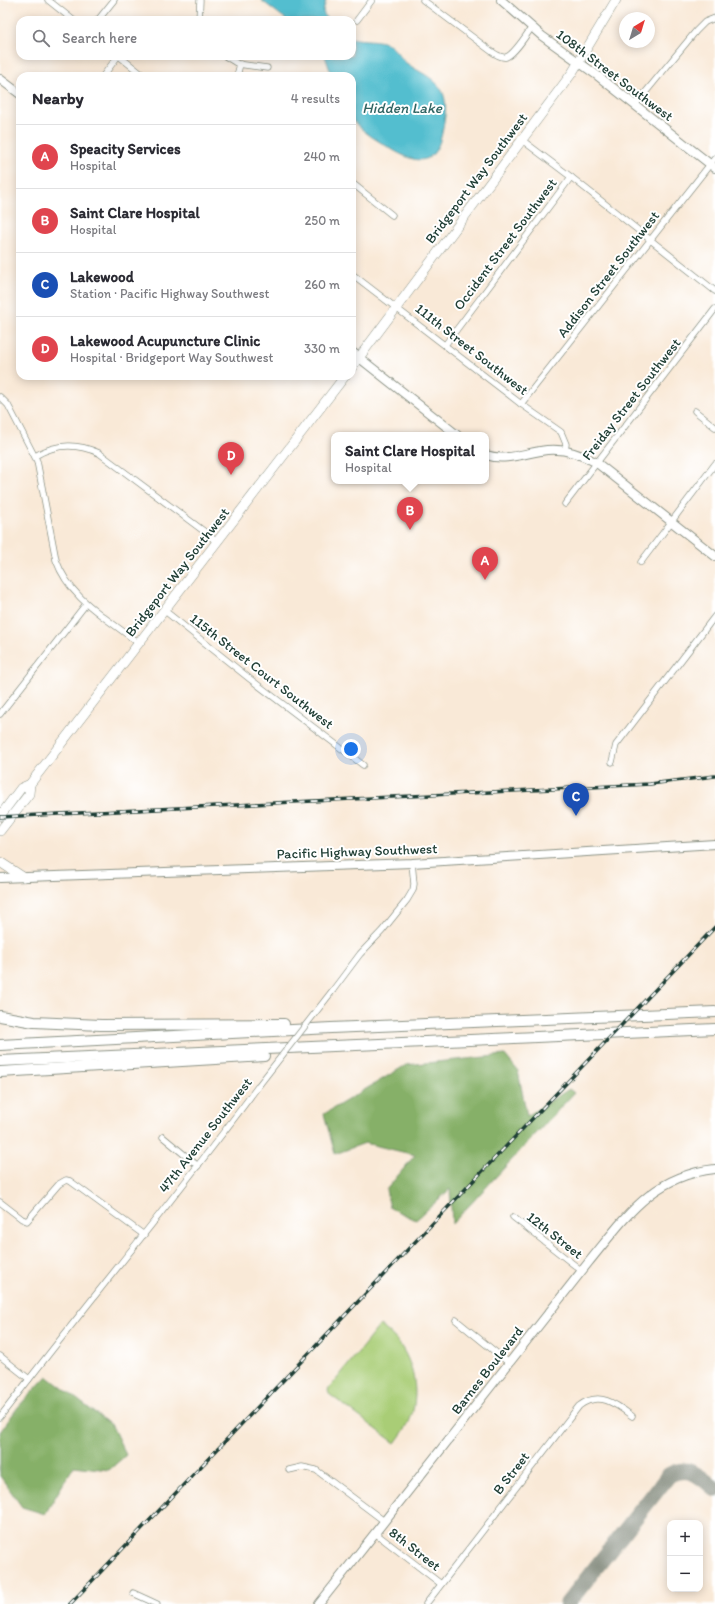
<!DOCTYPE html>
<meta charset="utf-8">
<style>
:root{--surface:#fff;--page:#f7f7f7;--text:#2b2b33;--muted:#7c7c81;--line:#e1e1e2;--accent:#111827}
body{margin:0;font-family:Itim,sans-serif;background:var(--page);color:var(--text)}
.controls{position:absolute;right:12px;bottom:12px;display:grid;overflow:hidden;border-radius:8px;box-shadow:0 2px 10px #0003}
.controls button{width:36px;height:36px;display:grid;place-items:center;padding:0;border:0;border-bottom:1px solid var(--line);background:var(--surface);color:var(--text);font:20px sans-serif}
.compass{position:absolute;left:619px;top:12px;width:36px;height:36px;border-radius:50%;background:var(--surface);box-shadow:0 2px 10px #0003;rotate:38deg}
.you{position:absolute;left:351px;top:749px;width:14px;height:14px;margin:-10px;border:3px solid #fff;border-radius:50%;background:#1a73e8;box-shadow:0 0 0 6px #1a73e833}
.badge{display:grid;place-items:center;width:26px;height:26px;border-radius:50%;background:var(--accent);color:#fff;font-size:13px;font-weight:700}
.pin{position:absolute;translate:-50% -33px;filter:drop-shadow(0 1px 2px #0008)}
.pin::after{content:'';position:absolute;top:21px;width:14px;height:12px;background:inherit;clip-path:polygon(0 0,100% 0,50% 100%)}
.popup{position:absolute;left:331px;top:432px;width:158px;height:52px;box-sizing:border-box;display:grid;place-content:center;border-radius:8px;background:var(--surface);filter:drop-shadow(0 1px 3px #0005);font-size:13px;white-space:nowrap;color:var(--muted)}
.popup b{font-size:15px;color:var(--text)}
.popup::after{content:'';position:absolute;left:50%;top:100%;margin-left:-8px;border:8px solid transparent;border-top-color:var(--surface)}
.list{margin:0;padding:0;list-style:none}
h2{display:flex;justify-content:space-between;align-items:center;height:52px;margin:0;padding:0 16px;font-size:17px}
h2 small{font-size:13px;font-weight:400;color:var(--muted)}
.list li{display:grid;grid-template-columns:26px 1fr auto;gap:12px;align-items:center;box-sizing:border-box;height:64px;padding:0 16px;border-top:1px solid var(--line)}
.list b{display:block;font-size:15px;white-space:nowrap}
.list p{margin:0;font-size:13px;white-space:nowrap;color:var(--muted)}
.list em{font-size:13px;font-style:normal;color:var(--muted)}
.icon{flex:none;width:22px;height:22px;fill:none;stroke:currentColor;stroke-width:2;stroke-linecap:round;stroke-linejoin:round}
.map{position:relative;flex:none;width:715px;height:1604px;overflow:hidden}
.search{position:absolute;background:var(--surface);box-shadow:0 2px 10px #0003;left:16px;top:16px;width:340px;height:44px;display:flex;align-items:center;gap:10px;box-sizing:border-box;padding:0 14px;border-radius:12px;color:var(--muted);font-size:15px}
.panel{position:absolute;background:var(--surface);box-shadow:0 2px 10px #0003;left:16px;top:72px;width:340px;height:308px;border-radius:12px}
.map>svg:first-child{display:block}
.green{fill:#a9cd76;stroke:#648555}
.forest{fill:#86b067;stroke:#52764e}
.water{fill:#53becf;stroke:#397e82}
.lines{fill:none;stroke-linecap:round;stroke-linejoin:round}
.taxiway{stroke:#8c9386;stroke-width:16}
.street-casing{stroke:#8c9386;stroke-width:7}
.secondary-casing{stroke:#8c9386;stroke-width:10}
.primary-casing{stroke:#8c9386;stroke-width:10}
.highway-casing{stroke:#8c9386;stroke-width:12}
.street{stroke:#fff;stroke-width:5.5}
.secondary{stroke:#fff;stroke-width:8}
.primary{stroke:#fff;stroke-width:9}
.highway{stroke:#fff;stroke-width:10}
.rail-casing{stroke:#1f3d34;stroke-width:3.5}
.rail{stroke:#fff;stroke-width:2;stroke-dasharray:6;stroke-linecap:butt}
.street-bridge-casing{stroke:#8c9386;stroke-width:7;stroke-linecap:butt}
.street-bridge{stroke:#fff;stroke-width:5.5}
.labels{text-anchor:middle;stroke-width:4;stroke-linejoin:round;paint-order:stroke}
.street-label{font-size:14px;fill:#1f3d34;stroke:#fff}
.water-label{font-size:15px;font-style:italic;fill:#2f6462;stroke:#fff}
</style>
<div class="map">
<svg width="715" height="1604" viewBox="0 0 715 1604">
<rect width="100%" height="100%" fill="#fff"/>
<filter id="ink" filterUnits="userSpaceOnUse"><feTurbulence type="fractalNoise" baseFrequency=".025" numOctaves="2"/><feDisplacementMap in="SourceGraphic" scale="8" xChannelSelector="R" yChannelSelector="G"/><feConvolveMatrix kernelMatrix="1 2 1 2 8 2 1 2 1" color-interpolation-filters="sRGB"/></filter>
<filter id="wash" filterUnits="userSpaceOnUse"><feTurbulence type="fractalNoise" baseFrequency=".012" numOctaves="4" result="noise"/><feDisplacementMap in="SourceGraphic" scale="16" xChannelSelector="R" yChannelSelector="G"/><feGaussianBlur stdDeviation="0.9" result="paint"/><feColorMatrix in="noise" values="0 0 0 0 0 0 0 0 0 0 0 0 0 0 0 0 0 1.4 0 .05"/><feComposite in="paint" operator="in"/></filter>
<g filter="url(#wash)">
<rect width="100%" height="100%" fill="#f9e9d7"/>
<path class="green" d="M 380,1325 C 387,1331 395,1337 400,1345 C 415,1366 420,1398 409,1422 C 405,1430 400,1436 395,1443 L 329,1394 L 328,1390 Z"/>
<g class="forest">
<path d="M 505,1055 L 518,1071 L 527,1116 L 569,1089 L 574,1093 L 452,1224 L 450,1189 L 416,1220 L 390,1208 L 386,1190 L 415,1155 L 365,1143 L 335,1154 L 324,1114 L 406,1065 Z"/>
<path d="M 47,1376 L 112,1426 L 126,1455 L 109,1470 L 74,1466 L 45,1514 L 22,1507 L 0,1476 L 0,1432 L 18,1407 Z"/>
</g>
<g class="water">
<path d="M 261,0 L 326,0 L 323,12 L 327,20 L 287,20 Z"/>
<path d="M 352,38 C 362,41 380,39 388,44 C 395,48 399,56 405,62 C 416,71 433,76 441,89 C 447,99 446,111 444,122 C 438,164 423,169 388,147 C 375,139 361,131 352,119 L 352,76 L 332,76 L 325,56 L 352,56 Z"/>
</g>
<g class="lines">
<path class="taxiway" d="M 567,1604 L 669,1475 C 689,1464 701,1477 715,1489"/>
</g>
</g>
<g filter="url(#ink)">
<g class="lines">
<defs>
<g id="street">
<path d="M 48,0 L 73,20"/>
<path d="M 423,0 L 491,51 C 495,54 501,58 506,57 C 514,55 527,34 532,27"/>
<path d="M 98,20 L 114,0"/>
<path d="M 199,20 L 200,0"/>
<path d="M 357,20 L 372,0"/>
<path d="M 119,56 L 144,76"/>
<path d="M 225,56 L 238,64 L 267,68"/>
<path d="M 103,76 L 118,56"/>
<path d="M 237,76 L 240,64"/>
<path d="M 635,105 L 696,31 L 705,22 L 715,18"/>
<path d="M 522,140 L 571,177 L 715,291"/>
<path d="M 352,183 L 392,215"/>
<path d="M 352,274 L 521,404 L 561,432 L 566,444 L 565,451"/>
<path d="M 445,345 L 571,177"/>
<path d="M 0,397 L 8,405 L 37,461 L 56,560 C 71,601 107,617 139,644"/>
<path d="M 521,404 L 715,158"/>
<path d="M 695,411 L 715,427"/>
<path d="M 35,456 C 56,443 77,443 99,453 L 209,535 L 217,543"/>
<path d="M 565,504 L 715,309"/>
<path d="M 641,562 L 715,464"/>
<path d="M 165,611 L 250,679 L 363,765"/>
<path d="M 0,714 L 86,604"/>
<path d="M 612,762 L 616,745 L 715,616"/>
<path d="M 333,990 L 360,954 L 382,931 L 407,900 L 413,890 L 414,884 L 412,863"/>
<path d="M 163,1137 L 198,1166"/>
<path d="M 0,1202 L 22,1219 L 27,1221 L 59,1184 L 66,1180 L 70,1181 L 144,1235"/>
<path d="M 513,1217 L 582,1271"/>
<path d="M 456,1320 L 509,1363"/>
<path d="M 0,1356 L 29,1379"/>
<path d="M 0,1417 C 85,1305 176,1198 259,1085"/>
<path d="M 289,1470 L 302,1467 L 316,1470 L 384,1521"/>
<path d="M 375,1533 L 441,1584"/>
<path d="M 133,1593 L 157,1604"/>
<path d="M 426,1604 L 579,1406 C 599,1391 615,1403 632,1416"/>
</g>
<g id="secondary">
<path d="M 501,0 L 542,36 L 598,76 L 715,168"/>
<path d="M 0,79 L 20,94"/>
<path d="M 352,352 L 457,435"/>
<path d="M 486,455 C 506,462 527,452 547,450 C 565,448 581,454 597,463 L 715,556"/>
<path d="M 0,878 L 412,863 L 715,844"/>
<path d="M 319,1604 L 588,1263 C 625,1218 651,1176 715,1169"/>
</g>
<g id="primary">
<path d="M 352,367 L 572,73 L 616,0"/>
<path d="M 0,816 L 21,788 L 30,784 L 345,376"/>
<path d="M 0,831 L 29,794 L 30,784"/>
<path d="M 0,862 L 23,877"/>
</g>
<g id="highway">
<path d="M 0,1016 L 34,1022 L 101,1025 L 284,1024"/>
<path d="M 0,1045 L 331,1028 L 715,1012"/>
<path d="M 0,1061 L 715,1029"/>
<path d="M 0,1072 L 264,1056"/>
</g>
</defs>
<use href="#street" class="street-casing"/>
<use href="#secondary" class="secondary-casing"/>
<use href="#primary" class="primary-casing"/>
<use href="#highway" class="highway-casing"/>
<use href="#street" class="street"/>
<use href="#secondary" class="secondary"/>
<use href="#primary" class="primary"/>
<use href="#highway" class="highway"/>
<defs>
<g id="rail">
<path d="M 0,817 L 650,784 L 715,776"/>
<path d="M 70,1604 L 715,927"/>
</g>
</defs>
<use href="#rail" class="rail-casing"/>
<use href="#rail" class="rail"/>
<defs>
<path id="street-bridge" d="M 259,1085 L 333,990"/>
</defs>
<use href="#street-bridge" class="street-bridge-casing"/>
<use href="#street-bridge" class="street-bridge"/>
</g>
</g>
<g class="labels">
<g class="street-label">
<text transform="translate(615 75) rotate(37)" y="5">108th Street Southwest</text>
<text transform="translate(476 178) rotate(-53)" y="5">Bridgeport Way Southwest</text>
<text transform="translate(505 244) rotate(-53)" y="5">Occident Street Southwest</text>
<text transform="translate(608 274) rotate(-52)" y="5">Addison Street Southwest</text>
<text transform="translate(472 349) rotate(38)" y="5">111th Street Southwest</text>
<text transform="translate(631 399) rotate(-52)" y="5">Freiday Street Southwest</text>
<text transform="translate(177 572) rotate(-52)" y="5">Bridgeport Way Southwest</text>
<text transform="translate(262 671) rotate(38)" y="5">115th Street Court Southwest</text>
<text transform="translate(357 851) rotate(-2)" y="5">Pacific Highway Southwest</text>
<text transform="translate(205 1135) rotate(-52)" y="5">47th Avenue Southwest</text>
<text transform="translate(555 1235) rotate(38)" y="5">12th Street</text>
<text transform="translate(487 1370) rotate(-52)" y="5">Barnes Boulevard</text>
<text transform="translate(511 1473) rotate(-52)" y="5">B Street</text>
<text transform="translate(415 1549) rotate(38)" y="5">8th Street</text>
</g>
<g class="water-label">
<text x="402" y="113">Hidden Lake</text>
</g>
</g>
</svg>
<div class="controls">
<button>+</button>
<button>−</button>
</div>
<svg class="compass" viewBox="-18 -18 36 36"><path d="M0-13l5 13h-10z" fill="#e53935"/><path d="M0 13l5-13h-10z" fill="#7c7c81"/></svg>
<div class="you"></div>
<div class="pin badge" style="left:485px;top:580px;background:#e0444e">A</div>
<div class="pin badge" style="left:410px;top:530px;background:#e0444e">B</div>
<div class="popup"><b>Saint Clare Hospital</b>Hospital</div>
<div class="pin badge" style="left:576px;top:816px;background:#1a4fb4">C</div>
<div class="pin badge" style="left:231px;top:475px;background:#e0444e">D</div>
<div class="search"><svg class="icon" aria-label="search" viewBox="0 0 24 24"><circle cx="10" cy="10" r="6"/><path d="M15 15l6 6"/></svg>Search here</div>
<section class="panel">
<h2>Nearby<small>4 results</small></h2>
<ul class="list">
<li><span class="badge" style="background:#e0444e">A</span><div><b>Speacity Services</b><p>Hospital</p></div><em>240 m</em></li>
<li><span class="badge" style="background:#e0444e">B</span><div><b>Saint Clare Hospital</b><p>Hospital</p></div><em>250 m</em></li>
<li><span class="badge" style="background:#1a4fb4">C</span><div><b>Lakewood</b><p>Station · Pacific Highway Southwest</p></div><em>260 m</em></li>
<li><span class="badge" style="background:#e0444e">D</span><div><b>Lakewood Acupuncture Clinic</b><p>Hospital · Bridgeport Way Southwest</p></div><em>330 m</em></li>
</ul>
</section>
</div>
